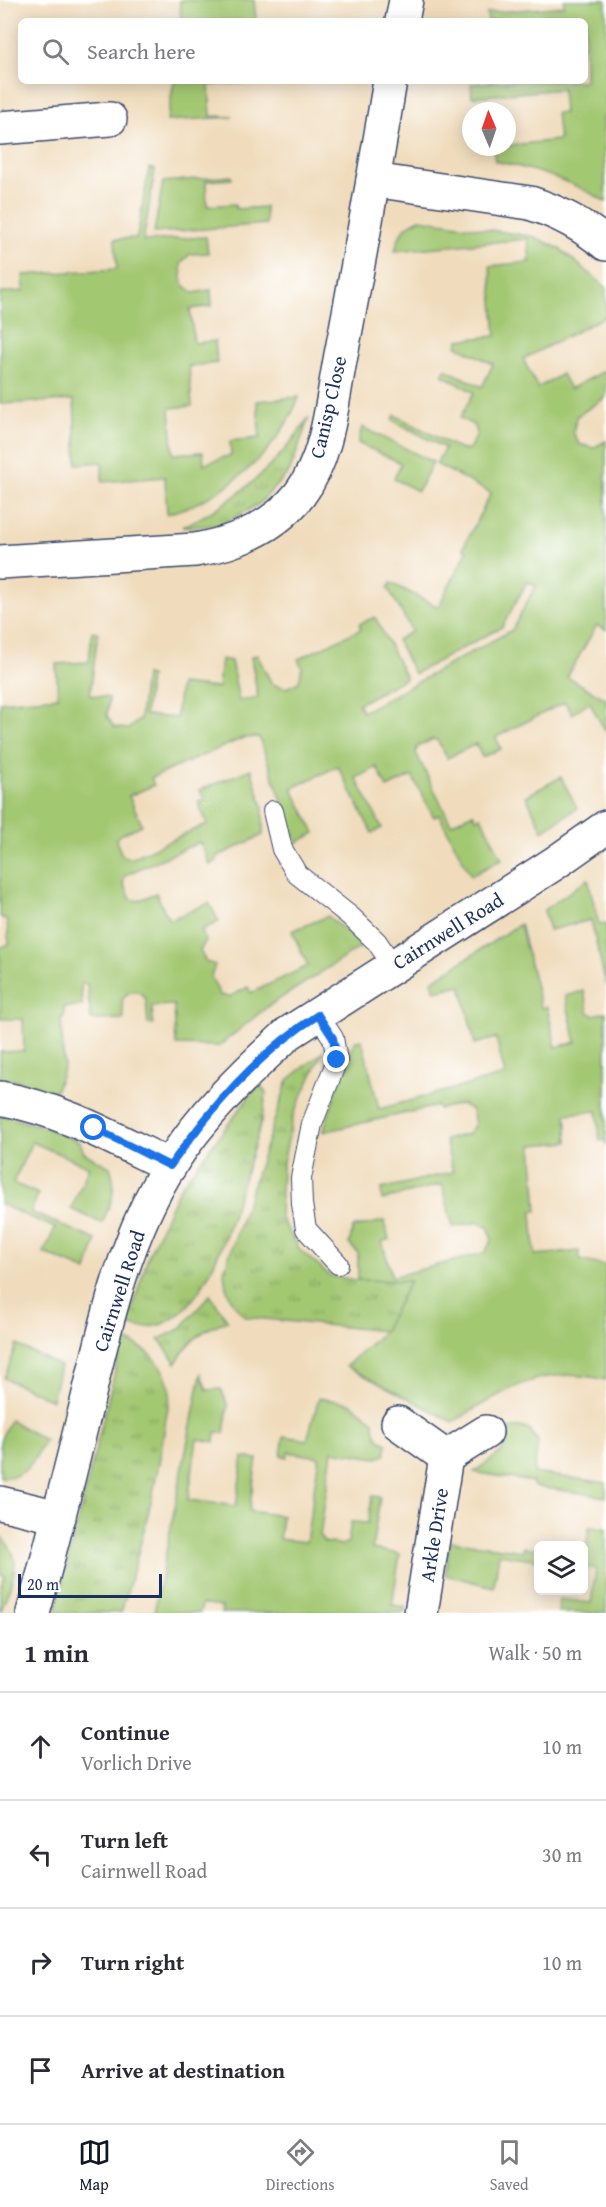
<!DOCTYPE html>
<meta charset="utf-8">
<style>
:root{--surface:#fff;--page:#f2f2f3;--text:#2b2b33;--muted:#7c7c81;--line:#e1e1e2;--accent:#111827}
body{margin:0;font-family:"Gentium Book Plus",serif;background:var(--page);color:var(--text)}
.controls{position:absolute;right:18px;bottom:18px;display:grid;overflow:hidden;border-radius:9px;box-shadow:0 3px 15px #0003}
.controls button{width:54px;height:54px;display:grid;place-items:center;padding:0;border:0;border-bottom:2px solid var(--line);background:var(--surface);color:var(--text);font:30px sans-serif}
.compass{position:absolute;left:462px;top:102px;width:54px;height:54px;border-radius:50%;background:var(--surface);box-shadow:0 3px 15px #0003;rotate:358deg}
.scale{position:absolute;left:18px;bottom:15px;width:144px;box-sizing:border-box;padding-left:6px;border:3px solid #1b2f5e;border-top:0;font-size:16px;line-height:21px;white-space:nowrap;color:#1b2f5e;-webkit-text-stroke:4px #fff;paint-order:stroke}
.stop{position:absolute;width:18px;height:18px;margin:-14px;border:4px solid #1a73e8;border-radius:50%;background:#fff}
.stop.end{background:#1a73e8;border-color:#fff;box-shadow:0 2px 6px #0008}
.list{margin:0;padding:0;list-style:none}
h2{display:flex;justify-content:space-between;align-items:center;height:78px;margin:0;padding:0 24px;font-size:26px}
h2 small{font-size:20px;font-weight:400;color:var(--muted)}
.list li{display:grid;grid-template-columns:39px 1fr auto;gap:18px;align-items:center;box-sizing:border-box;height:108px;padding:0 24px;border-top:2px solid var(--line)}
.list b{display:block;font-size:22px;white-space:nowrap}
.list p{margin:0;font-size:20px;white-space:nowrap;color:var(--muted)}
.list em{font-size:20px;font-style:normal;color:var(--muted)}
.icon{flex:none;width:33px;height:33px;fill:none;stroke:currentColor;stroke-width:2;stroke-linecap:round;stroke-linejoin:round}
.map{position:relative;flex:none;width:606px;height:1613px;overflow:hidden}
.search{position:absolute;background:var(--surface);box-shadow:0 3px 15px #0003;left:18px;right:18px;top:18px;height:66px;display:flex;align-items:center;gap:15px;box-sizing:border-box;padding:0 21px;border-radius:9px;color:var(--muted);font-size:22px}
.sheet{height:510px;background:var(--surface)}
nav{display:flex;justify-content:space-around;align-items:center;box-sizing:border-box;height:84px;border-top:2px solid var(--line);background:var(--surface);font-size:16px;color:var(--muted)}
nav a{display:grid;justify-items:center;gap:3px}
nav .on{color:var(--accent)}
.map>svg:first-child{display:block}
.grass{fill:url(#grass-tufts);stroke:#5f7c68;stroke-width:1.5}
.green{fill:#a3c872;stroke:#5f7c68;stroke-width:1.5}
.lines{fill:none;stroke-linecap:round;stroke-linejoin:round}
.lane-casing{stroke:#3b496c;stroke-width:22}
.street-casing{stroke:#3b496c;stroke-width:36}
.lane{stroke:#fff;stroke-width:20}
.street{stroke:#fff;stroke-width:33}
.route{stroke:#1a73e8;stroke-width:8}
.labels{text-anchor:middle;stroke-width:6;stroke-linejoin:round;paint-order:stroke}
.street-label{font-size:20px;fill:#1b2f5e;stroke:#fff}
</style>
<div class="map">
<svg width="606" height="1613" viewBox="0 0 606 1613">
<defs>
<pattern id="grass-tufts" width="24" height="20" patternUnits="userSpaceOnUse" patternTransform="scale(1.5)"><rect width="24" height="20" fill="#a3c872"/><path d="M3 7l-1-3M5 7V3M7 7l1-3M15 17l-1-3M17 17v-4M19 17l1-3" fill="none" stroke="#84a361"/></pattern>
</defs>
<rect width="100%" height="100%" fill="#fff"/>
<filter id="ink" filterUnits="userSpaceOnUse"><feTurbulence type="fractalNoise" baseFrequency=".0167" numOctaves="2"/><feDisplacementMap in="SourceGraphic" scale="12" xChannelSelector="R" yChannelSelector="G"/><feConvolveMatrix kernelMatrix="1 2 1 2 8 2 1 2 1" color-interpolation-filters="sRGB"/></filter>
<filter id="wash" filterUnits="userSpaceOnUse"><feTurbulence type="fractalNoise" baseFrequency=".008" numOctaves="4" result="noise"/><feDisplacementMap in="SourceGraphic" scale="24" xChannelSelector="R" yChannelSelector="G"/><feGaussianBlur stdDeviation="1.35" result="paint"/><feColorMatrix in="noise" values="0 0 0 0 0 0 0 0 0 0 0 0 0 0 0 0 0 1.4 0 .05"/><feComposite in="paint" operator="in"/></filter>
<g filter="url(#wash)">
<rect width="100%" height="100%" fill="#f0dcbc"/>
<g class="grass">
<path d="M 309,417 L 290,471 L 259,504 L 221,525 L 182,527 C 234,503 278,465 309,417 Z"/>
<path d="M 323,1052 L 294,1113 L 282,1167 L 280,1217 L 300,1250 L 330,1276 L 357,1280 L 410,1281 L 384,1331 L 245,1317 C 231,1303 225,1291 224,1271 L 288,1080 Z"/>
<path d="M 259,1084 L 266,1093 C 263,1123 252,1152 243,1181 C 227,1231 199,1346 127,1325 L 149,1254 L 179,1189 Z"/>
<path d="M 210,1295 L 228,1321 C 203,1328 189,1341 176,1363 L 159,1339 L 180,1329 Z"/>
<path d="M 123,1339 C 147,1348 161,1360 169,1385 C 172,1393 168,1408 166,1417 C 158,1484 140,1548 121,1613 L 55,1613 Z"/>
</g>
<g class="green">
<path d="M 180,0 L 254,0 L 256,21 L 181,21 Z"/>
<path d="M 564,0 L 606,0 L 606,116 L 603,117 L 606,202 C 570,180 535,170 495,161 L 493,147 L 559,140 L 556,113 L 564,113 L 562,89 L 472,97 L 471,84 L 509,81 L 585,81 L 585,21 L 557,21 L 548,17 L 488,21 L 487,13 L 564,6 Z"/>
<path d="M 174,81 L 272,81 L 209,85 L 211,116 L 233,117 L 167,121 Z"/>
<path d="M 149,168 L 155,170 L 143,241 L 206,237 L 208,253 L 190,254 L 181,263 L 182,283 L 193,293 L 211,290 L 212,306 L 190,309 L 194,343 L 215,341 L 217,363 L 189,366 L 192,406 L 170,408 L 173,454 L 203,452 L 204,464 L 231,455 L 230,441 L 260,438 L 257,401 L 299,397 C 279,452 223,499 167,514 L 165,477 L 102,482 L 102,462 L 77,464 L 74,400 L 0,404 L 0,293 L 24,291 L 23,275 L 117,269 L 115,239 L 137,238 Z"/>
<path d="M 231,176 L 232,179 L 206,181 L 207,206 L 235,204 L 236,209 L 265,207 L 266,224 L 154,233 L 163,182 Z"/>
<path d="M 420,219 L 535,237 L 560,249 L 606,287 L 606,316 L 523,359 L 538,388 L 562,374 L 570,389 L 606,370 L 606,397 L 577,416 L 573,432 L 579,444 L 593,448 L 606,441 L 606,630 L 597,625 L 567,677 L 606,699 L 606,732 L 589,702 L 572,714 L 565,702 L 496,737 L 501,749 L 482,757 L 476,744 L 447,758 L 438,741 L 433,739 L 417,747 L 416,753 L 451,824 L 473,813 L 476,818 L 481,817 L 502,859 L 471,876 L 439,815 L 434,817 L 412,776 L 387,788 L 377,767 L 356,778 L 382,828 L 372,833 L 338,766 L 292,788 L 315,833 L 297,843 L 259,737 L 243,738 L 151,778 L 154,785 L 129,796 L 142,825 L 118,836 L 116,841 L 122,855 L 130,859 L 207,824 L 198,802 L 204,800 L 200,790 L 251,769 L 263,807 L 263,835 L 216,857 L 217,861 L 210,865 L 200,842 L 125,875 L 123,883 L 131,899 L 138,901 L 156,893 L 169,920 L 209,903 L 219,922 L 201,930 L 206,940 L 200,951 L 206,962 L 215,965 L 211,977 L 220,995 L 229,997 L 248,987 L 251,993 L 308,966 L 292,931 L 328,916 L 362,946 L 267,1007 L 219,1046 L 176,1045 L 174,1005 L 152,1006 L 153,1024 L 148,1024 L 146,999 L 139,992 L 129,992 L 122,1000 L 124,1019 L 91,1020 L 87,984 L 81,984 L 82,1006 L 64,1007 L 64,1017 L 61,1018 L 64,1067 L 55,1092 L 19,1081 L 0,1079 L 0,1052 L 24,1051 L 23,1019 L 0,1019 L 0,948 L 9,944 L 7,920 L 0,917 L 0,702 L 58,697 L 56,664 L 89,662 L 92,631 L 98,632 L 90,695 L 109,698 L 107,716 L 114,727 L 128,729 L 140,719 L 145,675 L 150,676 L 145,715 L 176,718 L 180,684 L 218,688 L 221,659 L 231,661 L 239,701 L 258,698 L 251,657 L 257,655 L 272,684 L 286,688 L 299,682 L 302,667 L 298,659 L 361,629 L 359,624 L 375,617 L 406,678 L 358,704 L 363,712 L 512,630 L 536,585 L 527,582 L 502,627 L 414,674 L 397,640 L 412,631 L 388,588 L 391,583 L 438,607 L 467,551 L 463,548 L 491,493 L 436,464 L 445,448 L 392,420 L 395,415 L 461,450 L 469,449 L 477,434 L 475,426 L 460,418 L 474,392 L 442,375 L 445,369 L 482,387 L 493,364 L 457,346 L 459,340 L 496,336 L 490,266 L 530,262 L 528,239 L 395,251 C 399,234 403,226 420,219 Z"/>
<path d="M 362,427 L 433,462 L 418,491 L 394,479 L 401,463 L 358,443 Z"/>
<path d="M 561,777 L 577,808 L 543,831 L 526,796 Z"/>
<path d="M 588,879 L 599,925 L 606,924 L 606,985 L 591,920 L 549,930 L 544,910 Z"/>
<path d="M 520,924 L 541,1008 L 547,1007 L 556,1047 L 576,1042 L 565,996 L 584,991 L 588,1012 L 593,1015 L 606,1012 L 606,1145 L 605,1140 L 600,1140 L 597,1111 L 566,1114 L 568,1142 L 532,1145 L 537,1211 L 532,1211 L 535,1255 L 579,1251 L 580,1260 L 606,1266 L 606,1380 C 541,1364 506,1390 453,1422 L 346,1366 L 384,1331 L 410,1281 L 358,1280 L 358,1253 L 349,1244 L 353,1228 L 384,1221 L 389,1240 L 382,1241 L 392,1277 L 484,1253 L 492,1241 L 489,1228 L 478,1222 L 453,1227 L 442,1184 L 382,1200 L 381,1189 L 453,1172 L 445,1140 L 468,1134 L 475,1124 L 472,1110 L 461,1104 L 438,1109 L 437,1106 L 323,1132 L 350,1049 L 356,1041 L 362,1040 L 379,1109 L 505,1075 L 496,1038 L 475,1044 L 461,985 L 435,991 L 432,981 Z"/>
<path d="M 0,1115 L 44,1127 L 80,1142 L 84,1153 L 110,1167 C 118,1189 111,1203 102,1223 L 71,1209 L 89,1167 L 32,1142 L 13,1183 L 38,1194 L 31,1212 L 96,1240 L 87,1271 L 44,1253 L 55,1228 L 0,1204 Z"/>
<path d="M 17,1345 L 60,1366 L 52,1400 L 4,1378 Z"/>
<path d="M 201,1374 L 207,1390 L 221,1389 L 228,1406 L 224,1433 L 216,1432 L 215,1442 L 197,1439 L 188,1500 L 236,1506 L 243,1457 L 257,1459 L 249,1511 L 282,1516 L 279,1539 L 306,1542 L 319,1457 L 288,1452 L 287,1457 L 281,1456 L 284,1436 L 307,1440 L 319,1398 L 350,1403 L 374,1421 C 374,1433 376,1438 387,1444 L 385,1455 L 377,1458 L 332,1451 L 320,1536 L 324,1542 L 342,1545 L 348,1542 L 351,1522 L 368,1523 L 372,1496 L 380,1497 L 372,1549 L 400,1554 L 392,1605 L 405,1607 L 404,1613 L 221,1613 L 222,1607 L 202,1604 L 200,1613 L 154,1613 Z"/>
<path d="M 10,1420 L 45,1440 C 35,1460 26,1480 0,1477 L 0,1441 Z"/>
<path d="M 521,1427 L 529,1430 L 538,1441 L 534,1473 L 606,1483 L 606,1497 L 533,1486 L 533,1482 L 474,1472 C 490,1460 510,1451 509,1429 Z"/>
<path d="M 589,1527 L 606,1528 L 606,1613 L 558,1613 L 560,1599 L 591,1603 L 596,1569 L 584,1567 Z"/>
<path d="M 0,1536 C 28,1560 10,1583 0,1613 L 0,1591 L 5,1576 L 0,1574 Z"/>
<path d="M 450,1541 L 523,1551 L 523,1547 L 538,1549 L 538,1560 L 499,1554 L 494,1587 L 445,1575 Z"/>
</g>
</g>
<g filter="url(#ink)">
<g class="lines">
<defs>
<g id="lane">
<path d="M 273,811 L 282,849 L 297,874 L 350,916 L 377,942 L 393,966"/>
<path d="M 318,1015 L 333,1038 L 337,1060 L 312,1124 L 301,1178 L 302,1204 L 306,1229 L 338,1264"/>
</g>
<g id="street">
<path d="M 402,21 L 406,0"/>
<path d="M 0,128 L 110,119"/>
<path d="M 373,180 L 530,203 C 558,212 583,225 606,244"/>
<path d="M 0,562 L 195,550 C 236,543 274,528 300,494 C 330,454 332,397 342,350 C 359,261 375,171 390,81"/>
<path d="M 0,1098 C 64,1110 112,1138 170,1166"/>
<path d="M 398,1423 L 446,1457 L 486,1432"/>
<path d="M 0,1503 L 59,1517"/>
<path d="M 33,1613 C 51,1548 67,1484 83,1419 C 104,1332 122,1242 170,1165 C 201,1116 246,1072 289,1033 L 555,863 L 606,827"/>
<path d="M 421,1613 L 446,1457"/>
</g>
</defs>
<use href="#lane" class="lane-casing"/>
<use href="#street" class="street-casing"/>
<use href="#lane" class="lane"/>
<use href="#street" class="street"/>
</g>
</g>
<g class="lines" filter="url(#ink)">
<path class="route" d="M 94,1128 L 170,1166 C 211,1108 258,1053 318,1015 L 333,1038 L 337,1060"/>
</g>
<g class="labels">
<g class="street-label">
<text transform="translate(328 407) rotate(-77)" y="7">Canisp Close</text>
<text transform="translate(448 931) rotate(-32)" y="7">Cairnwell Road</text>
<text transform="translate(119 1291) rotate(-72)" y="7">Cairnwell Road</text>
<text transform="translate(434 1535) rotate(-81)" y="7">Arkle Drive</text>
</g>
</g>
</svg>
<div class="controls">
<button><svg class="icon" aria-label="layers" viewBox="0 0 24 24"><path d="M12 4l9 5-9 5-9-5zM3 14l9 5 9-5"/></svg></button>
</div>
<svg class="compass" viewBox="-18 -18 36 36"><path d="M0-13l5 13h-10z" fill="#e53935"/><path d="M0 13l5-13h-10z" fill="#7c7c81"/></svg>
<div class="scale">20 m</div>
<div class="stop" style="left:94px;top:1128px"></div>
<div class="stop end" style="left:337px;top:1060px"></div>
<div class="search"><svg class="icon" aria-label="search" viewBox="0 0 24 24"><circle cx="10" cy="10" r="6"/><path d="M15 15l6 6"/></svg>Search here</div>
</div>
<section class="sheet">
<h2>1 min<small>Walk · 50 m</small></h2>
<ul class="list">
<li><svg class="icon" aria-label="ahead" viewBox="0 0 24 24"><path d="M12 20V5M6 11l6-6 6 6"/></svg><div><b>Continue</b><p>Vorlich Drive</p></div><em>10 m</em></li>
<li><svg class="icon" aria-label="left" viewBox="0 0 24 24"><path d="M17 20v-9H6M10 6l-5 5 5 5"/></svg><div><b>Turn left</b><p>Cairnwell Road</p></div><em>30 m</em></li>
<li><svg class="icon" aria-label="right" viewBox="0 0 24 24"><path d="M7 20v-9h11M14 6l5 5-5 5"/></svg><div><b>Turn right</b></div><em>10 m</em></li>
<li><svg class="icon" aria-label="arrive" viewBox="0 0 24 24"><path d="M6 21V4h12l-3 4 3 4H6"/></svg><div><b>Arrive at destination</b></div></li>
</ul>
</section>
<nav>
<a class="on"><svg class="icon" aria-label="map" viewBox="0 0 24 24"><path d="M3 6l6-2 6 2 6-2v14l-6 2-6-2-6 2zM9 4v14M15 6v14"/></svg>Map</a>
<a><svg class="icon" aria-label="directions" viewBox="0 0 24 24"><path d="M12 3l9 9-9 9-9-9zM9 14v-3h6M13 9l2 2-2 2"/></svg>Directions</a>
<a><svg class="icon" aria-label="saved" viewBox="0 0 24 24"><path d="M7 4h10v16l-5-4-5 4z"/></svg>Saved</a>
</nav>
